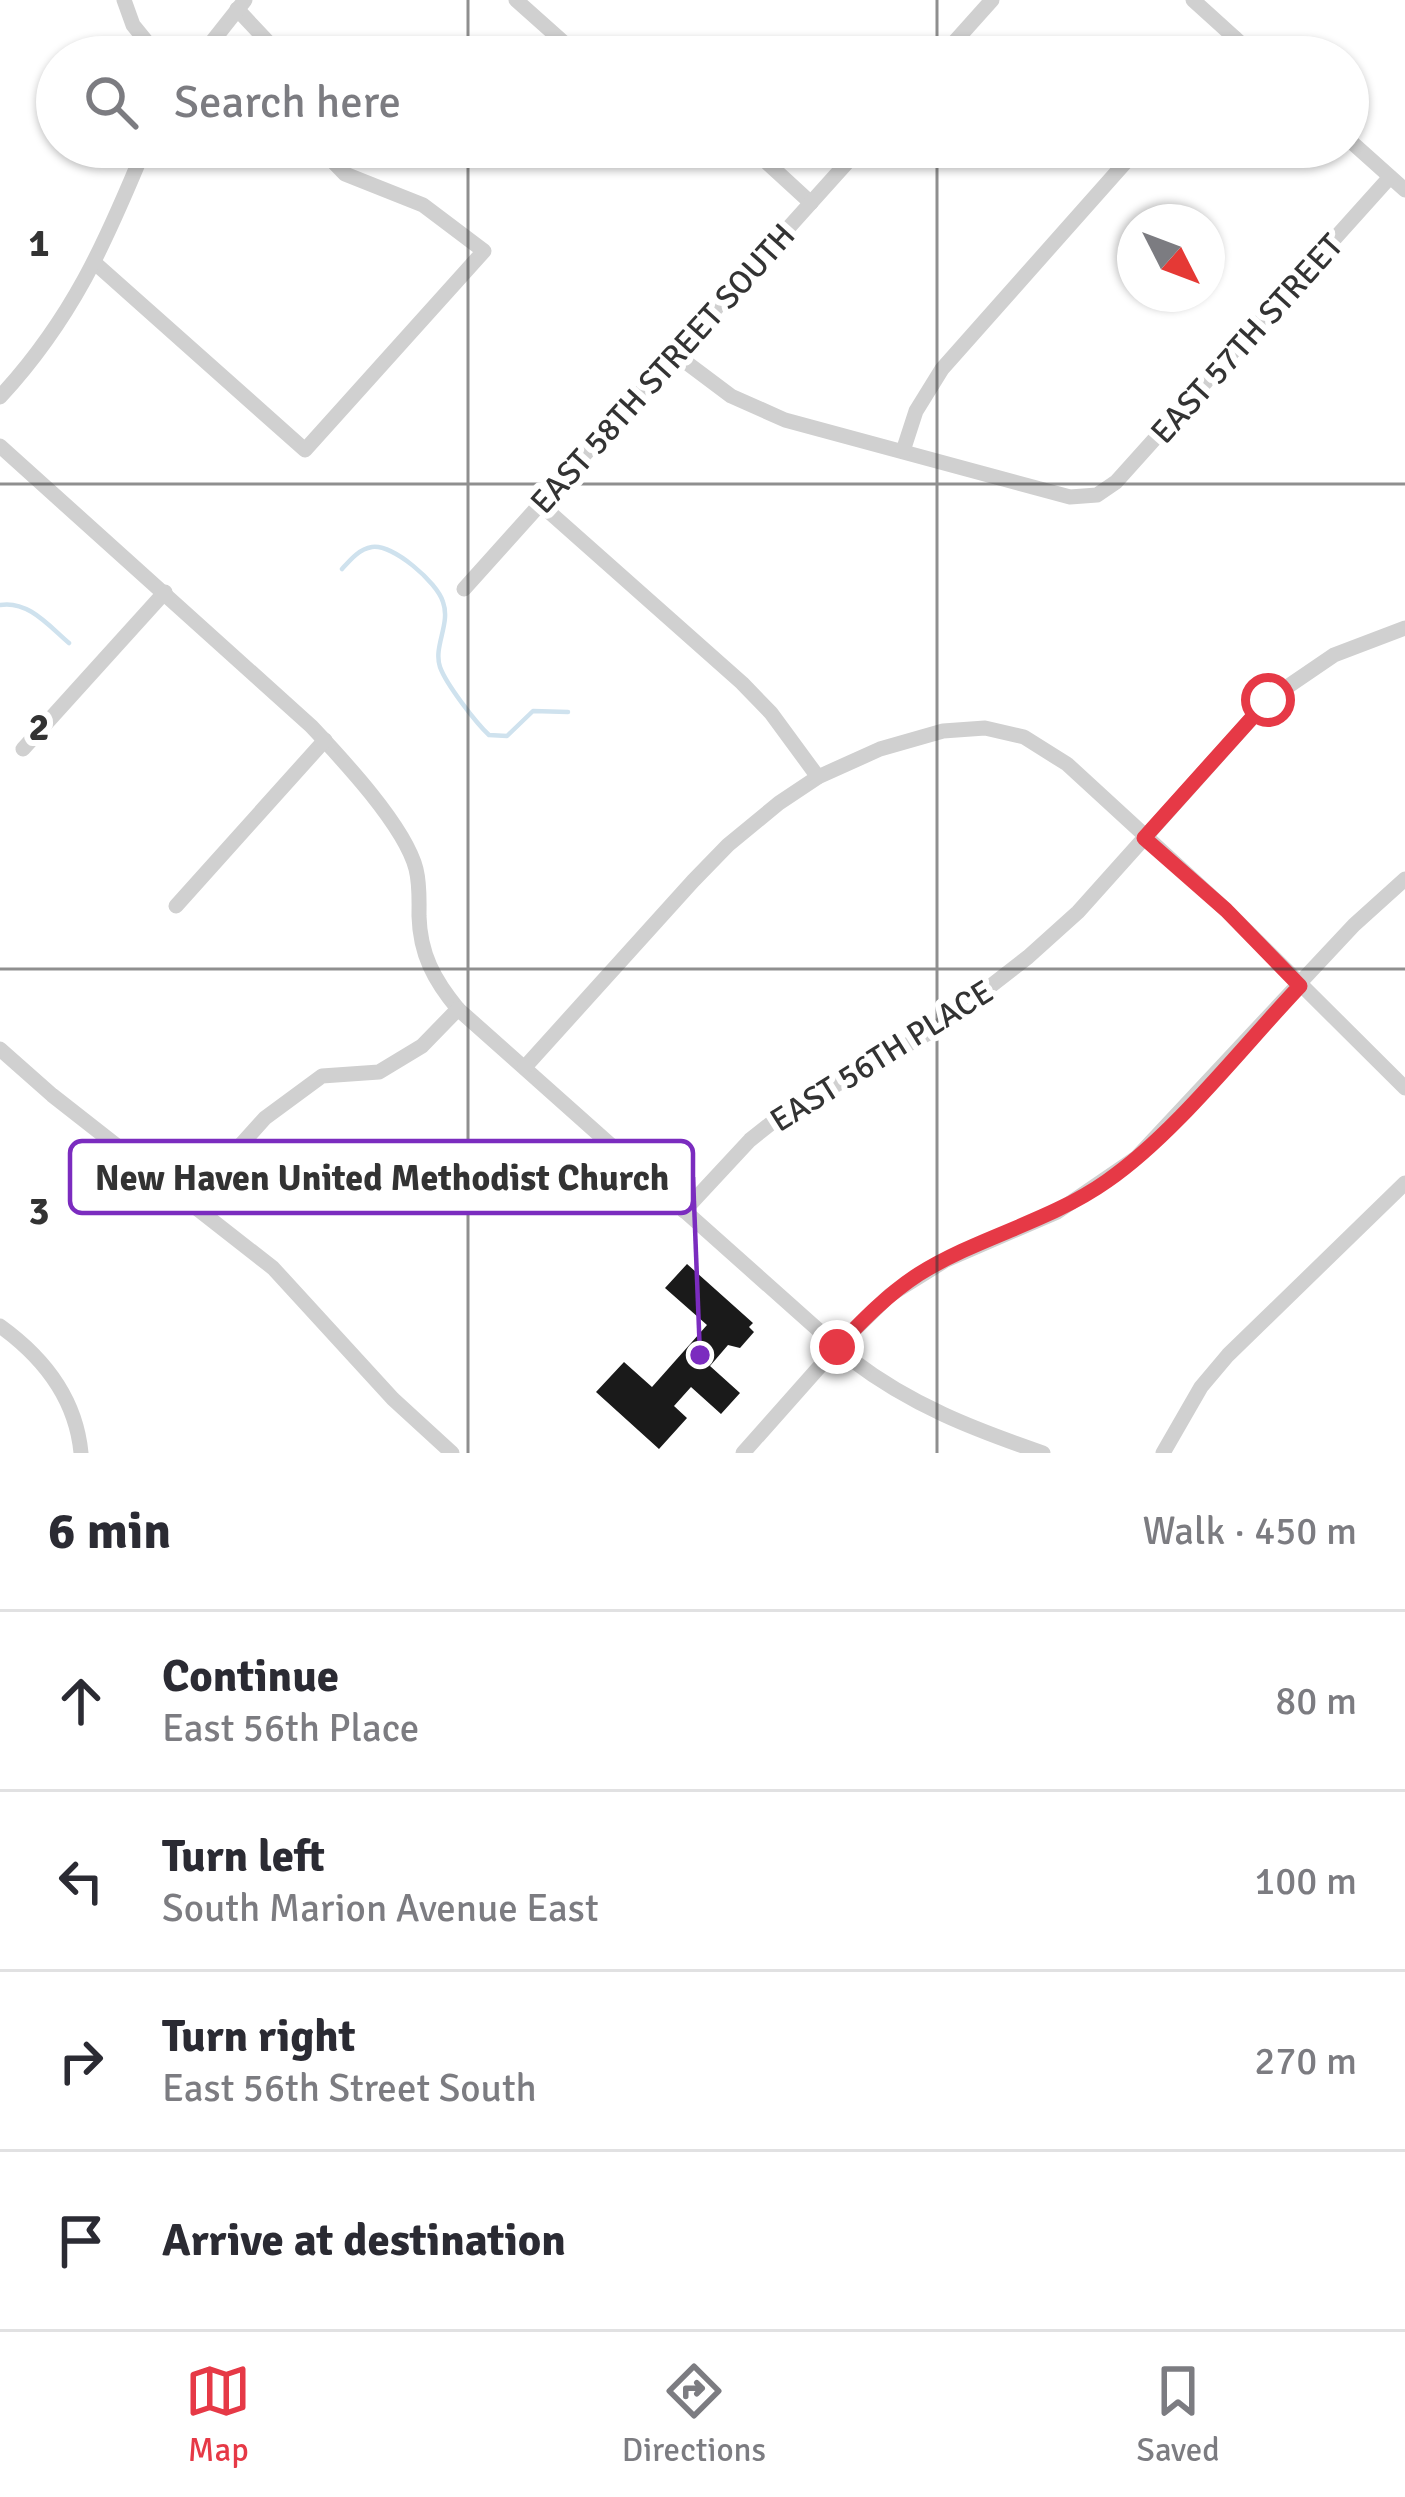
<!DOCTYPE html>
<meta charset="utf-8">
<style>
:root{--surface:#fff;--page:#f2f2f3;--text:#2b2b33;--muted:#7c7c81;--line:#e1e1e2;--accent:#e63946}
body{margin:0;font-family:Signika,sans-serif;background:var(--page);color:var(--text)}
.compass{position:absolute;left:1117px;top:204px;width:108px;height:108px;border-radius:50%;background:var(--surface);box-shadow:0 3px 9px #0004;rotate:132deg}
.stop{position:absolute;width:36px;height:36px;margin:-27px;border:9px solid #e63946;border-radius:50%;background:#fff}
.stop.end{background:#e63946;border-color:#fff;box-shadow:0 3px 12px #0008}
.list{margin:0;padding:0;list-style:none}
h2{display:flex;justify-content:space-between;align-items:center;height:156px;margin:0;padding:0 48px;font-size:51px}
h2 small{font-size:39px;font-weight:400;color:var(--muted)}
.list li{display:grid;grid-template-columns:78px 1fr auto;gap:36px;align-items:center;box-sizing:border-box;height:180px;padding:0 48px;border-top:3px solid var(--line)}
.list b{display:block;font-size:45px;white-space:nowrap}
.list p{margin:0;font-size:39px;white-space:nowrap;color:var(--muted)}
.list em{font-size:39px;font-style:normal;color:var(--muted)}
.icon{flex:none;width:66px;height:66px;fill:none;stroke:currentColor;stroke-width:2;stroke-linecap:round;stroke-linejoin:round}
.map{position:relative;flex:none;width:1405px;height:1453px;overflow:hidden}
.search{position:absolute;background:var(--surface);box-shadow:0 3px 9px #0004;left:36px;right:36px;top:36px;height:132px;display:flex;align-items:center;gap:30px;box-sizing:border-box;padding:0 42px;border-radius:66px;color:var(--muted);font-size:45px}
.sheet{height:876px;background:var(--surface)}
nav{display:flex;justify-content:space-around;align-items:center;box-sizing:border-box;height:168px;border-top:3px solid var(--line);background:var(--surface);font-size:33px;color:var(--muted)}
nav a{display:grid;justify-items:center;gap:6px}
nav .on{color:var(--accent)}
.map>svg:first-child{display:block}
.lines{fill:none;stroke-linecap:round;stroke-linejoin:round}
.stream{stroke:#cfe2ee;stroke-width:4.5}
.building{fill:#1a1a1a}
.minor{stroke:#d0d0d0;stroke-width:15}
.route{stroke:#e63946;stroke-width:15}
.grid{fill:none;stroke:#333;stroke-width:3;stroke-opacity:0.55}
.labels{text-anchor:middle;stroke-width:12;stroke-linejoin:round;paint-order:stroke}
.street-label{font-size:33px;fill:#333;stroke:#fff}
.grid-label{font-size:39px;text-anchor:middle;font-weight:bold;fill:#333;stroke:#fff;stroke-width:12;stroke-linejoin:round;paint-order:stroke}
.leader{fill:none;stroke:#7b2cbf;stroke-width:4.5}
.callout-dot{fill:#7b2cbf;stroke:#fff;stroke-width:4.5}
.callout{fill:#fff;stroke:#7b2cbf;stroke-width:4.5}
.callout-label{font-size:36px;text-anchor:middle;font-weight:bold;fill:#333}
</style>
<div class="map">
<svg width="1405" height="1453" viewBox="0 0 1405 1453">
<rect width="100%" height="100%" fill="#fff"/>
<g class="lines">
<g class="stream">
<path d="M 342,569 C 350,560 359,549 372,547 C 393,544 437,582 443,602 C 451,624 433,646 440,667 C 446,684 476,723 489,735 L 507,736 L 533,711 L 568,712"/>
<path d="M 0,605 C 28,600 49,626 69,643"/>
</g>
</g>
<path class="building" d="M 687,1264 L 753,1323 L 749,1327 L 754,1332 L 740,1348 L 728,1345 L 710,1366 L 740,1393 L 721,1414 L 691,1387 L 674,1406 L 687,1418 L 659,1449 L 596,1392 L 624,1362 L 652,1387 L 707,1325 L 665,1288 Z"/>
<g class="lines">
<g class="minor">
<path d="M 124,0 L 133,25 L 159,57"/>
<path d="M 516,0 L 580,57"/>
<path d="M 1193,0 L 1256,57"/>
<path d="M 237,9 L 282,57"/>
<path d="M 200,57 L 245,0"/>
<path d="M 941,57 L 992,0"/>
<path d="M 1219,57 L 1235,38"/>
<path d="M 1348,139 L 1405,190"/>
<path d="M 750,147 L 811,203"/>
<path d="M 96,264 L 305,450 L 484,251 L 423,205 L 345,174 L 319,147"/>
<path d="M 675,354 L 731,396 L 785,420 L 1070,497 L 1097,495 L 1116,482 L 1390,177"/>
<path d="M 0,397 C 72,319 105,244 145,147"/>
<path d="M 0,446 L 311,726 C 342,759 405,826 416,869 C 420,885 419,900 419,916 C 420,954 434,980 458,1009 L 852,1360 C 911,1405 973,1429 1043,1453"/>
<path d="M 903,451 L 916,411 L 942,369 L 1139,147"/>
<path d="M 539,503 L 742,683 L 771,713 L 818,777"/>
<path d="M 464,589 L 861,147"/>
<path d="M 23,749 L 165,592"/>
<path d="M 176,906 L 325,740"/>
<path d="M 0,1049 L 52,1095 L 273,1268 L 393,1399 L 452,1453"/>
<path d="M 525,1067 L 693,881 L 728,845 L 779,803 L 818,777 L 880,749 L 943,731 L 985,728 L 1024,737 L 1067,764 L 1226,910 L 1405,1088"/>
<path d="M 191,1200 L 265,1118 L 322,1076 L 379,1072 L 422,1046 L 458,1009"/>
<path d="M 684,1211 L 750,1140 L 779,1117 L 934,1030 L 1028,957 L 1078,912 L 1268,700 L 1334,655 L 1405,628"/>
<path d="M 0,1326 C 43,1357 76,1399 81,1453"/>
<path d="M 743,1453 L 837,1347 L 890,1295 L 946,1260 L 1057,1212 L 1136,1158 L 1354,925 L 1405,879"/>
<path d="M 1163,1453 L 1201,1387 L 1228,1355 L 1405,1183"/>
</g>
</g>
<g class="lines">
<path class="route" d="M 837,1347 C 862,1321 888,1294 919,1274 C 978,1237 1049,1222 1107,1181 C 1175,1134 1243,1046 1300,986 L 1226,910 L 1144,838 L 1268,700"/>
</g>
<path class="grid" d="M 468,0 L 468,57M 937,0 L 937,57M 468,147 L 468,1453M 937,147 L 937,1453M 0,484 L 1405,484M 0,969 L 1405,969"/>
<g class="labels">
<g class="street-label">
<text transform="translate(1246 338) rotate(-48)" y="12">EAST 57TH STREET</text>
<text transform="translate(662 368) rotate(-48)" y="12">EAST 58TH STREET SOUTH</text>
<text transform="translate(881 1055) rotate(-32)" y="12">EAST 56TH PLACE</text>
</g>
</g>
<g class="grid-label">
<text x="39" y="256">1</text>
<text x="39" y="740">2</text>
<text x="39" y="1224">3</text>
</g>
<path class="leader" d="M700 1355L693 1177"/>
<circle class="callout-dot" cx="700" cy="1355" r="12"/>
<rect class="callout" x="70" y="1141" width="623" height="72" rx="12"/>
<g class="callout-label">
<text x="382" y="1190">New Haven United Methodist Church</text>
</g>
</svg>
<svg class="compass" viewBox="-18 -18 36 36"><path d="M0-13l5 13h-10z" fill="#e53935"/><path d="M0 13l5-13h-10z" fill="#7c7c81"/></svg>
<div class="stop" style="left:1268px;top:700px"></div>
<div class="stop end" style="left:837px;top:1347px"></div>
<div class="search"><svg class="icon" aria-label="search" viewBox="0 0 24 24"><circle cx="10" cy="10" r="6"/><path d="M15 15l6 6"/></svg>Search here</div>
</div>
<section class="sheet">
<h2>6 min<small>Walk · 450 m</small></h2>
<ul class="list">
<li><svg class="icon" aria-label="ahead" viewBox="0 0 24 24"><path d="M12 20V5M6 11l6-6 6 6"/></svg><div><b>Continue</b><p>East 56th Place</p></div><em>80 m</em></li>
<li><svg class="icon" aria-label="left" viewBox="0 0 24 24"><path d="M17 20v-9H6M10 6l-5 5 5 5"/></svg><div><b>Turn left</b><p>South Marion Avenue East</p></div><em>100 m</em></li>
<li><svg class="icon" aria-label="right" viewBox="0 0 24 24"><path d="M7 20v-9h11M14 6l5 5-5 5"/></svg><div><b>Turn right</b><p>East 56th Street South</p></div><em>270 m</em></li>
<li><svg class="icon" aria-label="arrive" viewBox="0 0 24 24"><path d="M6 21V4h12l-3 4 3 4H6"/></svg><div><b>Arrive at destination</b></div></li>
</ul>
</section>
<nav>
<a class="on"><svg class="icon" aria-label="map" viewBox="0 0 24 24"><path d="M3 6l6-2 6 2 6-2v14l-6 2-6-2-6 2zM9 4v14M15 6v14"/></svg>Map</a>
<a><svg class="icon" aria-label="directions" viewBox="0 0 24 24"><path d="M12 3l9 9-9 9-9-9zM9 14v-3h6M13 9l2 2-2 2"/></svg>Directions</a>
<a><svg class="icon" aria-label="saved" viewBox="0 0 24 24"><path d="M7 4h10v16l-5-4-5 4z"/></svg>Saved</a>
</nav>
